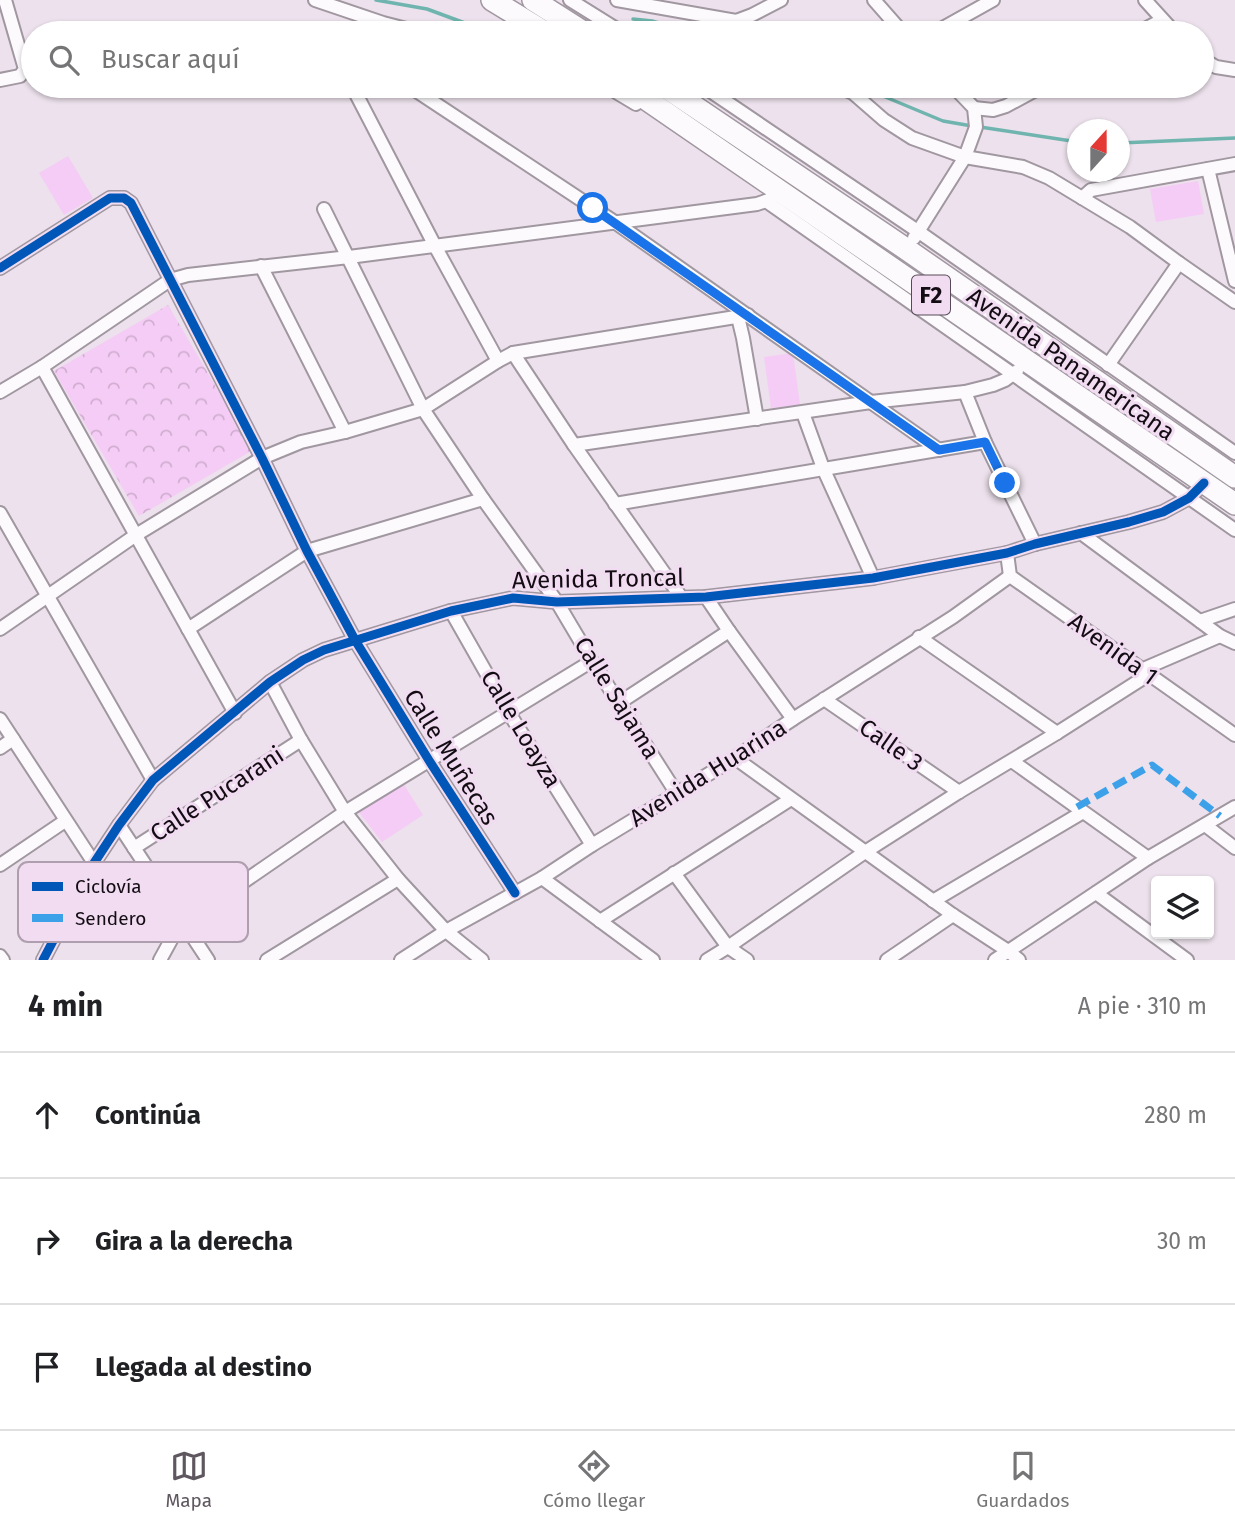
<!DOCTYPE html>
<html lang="es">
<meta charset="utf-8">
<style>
:root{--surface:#fff;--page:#f6f6f6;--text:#202124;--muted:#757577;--line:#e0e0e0;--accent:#5f575f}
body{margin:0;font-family:"Fira Sans",sans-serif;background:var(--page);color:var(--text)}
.controls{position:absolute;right:21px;bottom:21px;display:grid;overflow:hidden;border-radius:7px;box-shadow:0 2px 5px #0004}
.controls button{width:63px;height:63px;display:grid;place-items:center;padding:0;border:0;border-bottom:2px solid var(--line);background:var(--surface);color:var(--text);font:35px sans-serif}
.compass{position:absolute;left:1067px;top:119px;width:63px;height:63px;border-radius:50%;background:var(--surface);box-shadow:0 2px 5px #0004;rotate:21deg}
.stop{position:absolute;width:21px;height:21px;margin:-16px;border:5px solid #1a73e8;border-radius:50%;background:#fff}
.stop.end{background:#1a73e8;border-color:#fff;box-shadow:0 2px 7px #0008}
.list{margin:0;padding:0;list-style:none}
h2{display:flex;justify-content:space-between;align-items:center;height:91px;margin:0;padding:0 28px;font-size:30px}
h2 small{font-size:23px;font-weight:400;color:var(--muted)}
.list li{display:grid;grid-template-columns:46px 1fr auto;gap:21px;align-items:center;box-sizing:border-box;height:126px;padding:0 28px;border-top:2px solid var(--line)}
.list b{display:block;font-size:26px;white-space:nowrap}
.list em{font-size:23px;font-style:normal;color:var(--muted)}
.icon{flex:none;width:38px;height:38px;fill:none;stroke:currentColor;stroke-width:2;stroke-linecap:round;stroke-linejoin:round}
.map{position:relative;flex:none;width:1235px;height:960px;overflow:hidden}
.search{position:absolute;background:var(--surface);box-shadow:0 2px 5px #0004;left:21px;right:21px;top:21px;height:77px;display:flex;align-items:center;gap:18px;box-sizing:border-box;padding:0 24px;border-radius:38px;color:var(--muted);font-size:26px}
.sheet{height:469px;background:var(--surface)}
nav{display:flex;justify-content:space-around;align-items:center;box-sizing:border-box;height:98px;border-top:2px solid var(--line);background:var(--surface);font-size:19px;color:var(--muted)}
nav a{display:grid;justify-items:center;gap:4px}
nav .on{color:var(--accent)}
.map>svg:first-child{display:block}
.park{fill:url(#park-crowns)}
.garden{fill:#f5ccf5}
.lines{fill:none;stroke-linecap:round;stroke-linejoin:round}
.stream{stroke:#6fb4ae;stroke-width:3.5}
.minor-casing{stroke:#a097a0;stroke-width:16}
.trunk-casing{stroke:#a097a0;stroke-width:24}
.minor{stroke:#fcfafc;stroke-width:12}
.trunk{stroke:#fcfafc;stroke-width:21}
.quiet{stroke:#3da1ea;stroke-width:7;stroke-dasharray:14 7;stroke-linecap:butt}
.cycleway-casing{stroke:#f1dcf1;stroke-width:13}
.cycleway{stroke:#0057b8;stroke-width:9}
.route{stroke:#1a73e8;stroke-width:9}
.labels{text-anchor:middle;stroke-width:6;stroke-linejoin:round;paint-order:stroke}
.shield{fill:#f1dcf1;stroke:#564a56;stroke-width:2}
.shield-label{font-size:23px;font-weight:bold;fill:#130c13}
.street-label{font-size:24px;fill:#130c13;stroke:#f1dcf1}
.key{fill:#f1dcf1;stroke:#ae9eae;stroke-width:2}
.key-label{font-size:19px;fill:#130c13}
</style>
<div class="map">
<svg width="1235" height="960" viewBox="0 0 1235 960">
<defs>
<pattern id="park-crowns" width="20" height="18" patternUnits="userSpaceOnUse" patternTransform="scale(1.75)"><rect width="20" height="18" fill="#f5ccf5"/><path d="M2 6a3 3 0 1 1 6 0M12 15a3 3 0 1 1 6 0" fill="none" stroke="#d1aed1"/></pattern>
</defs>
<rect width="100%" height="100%" fill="#ece1ec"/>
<g class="park">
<path d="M 1064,86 L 1142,86 L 1153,97 L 1058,89 Z"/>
<path d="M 168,305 L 253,450 L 139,516 L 54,371 Z"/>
</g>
<g class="garden">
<path d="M 68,156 L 93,198 L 64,215 L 39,173 Z"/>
<path d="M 1198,181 L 1204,214 L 1156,222 L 1150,189 Z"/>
<path d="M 793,353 L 800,405 L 771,408 L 764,357 Z"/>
<path d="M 403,783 L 423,815 L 382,842 L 358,811 Z"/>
</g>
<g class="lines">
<g class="stream">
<path d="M 376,0 L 427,9 L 481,29 L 505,33"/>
<path d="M 633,19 L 652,21 L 691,33"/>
<path d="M 859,86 L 943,121 L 972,126"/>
<path d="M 980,127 L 1078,142"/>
<path d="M 1120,143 L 1235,138"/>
</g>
<defs>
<g id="minor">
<path d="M 315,0 L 383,23 L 422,33"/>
<path d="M 570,0 L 623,33"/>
<path d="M 617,0 L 736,21 L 752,15 L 781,0"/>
<path d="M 874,0 L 903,33"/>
<path d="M 1145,0 L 1175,33"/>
<path d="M 934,33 L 993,0"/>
<path d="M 1137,33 L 1162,20"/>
<path d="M 1202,59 L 1216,67 L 1235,70"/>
<path d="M 0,80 L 20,76 L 25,69 L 5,0"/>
<path d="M 352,86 L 435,246 L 498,361"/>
<path d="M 409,86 L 616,223 L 939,450"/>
<path d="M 606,86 L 636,104"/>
<path d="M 703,86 L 919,232 L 1235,453"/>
<path d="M 838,86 L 853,93 L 884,120 L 912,138 L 965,157 L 1023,167 L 1049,178 L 1130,227 L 1179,263 L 1235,302"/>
<path d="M 974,108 L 993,110 L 1006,106 L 1043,86"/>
<path d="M 1208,169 L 1235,281"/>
<path d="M 1082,198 L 1091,190 L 1235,164"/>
<path d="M 766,201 L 1235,530"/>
<path d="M 324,209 L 423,409 L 483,499 L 557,602 L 592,661 L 677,794"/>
<path d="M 914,238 L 965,157 L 976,127 L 974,108 L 953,86"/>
<path d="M 261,266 L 345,432"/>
<path d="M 0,268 L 110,198 L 124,198 L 131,203 L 262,458 L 307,551 L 355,640 L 430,762 L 515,893"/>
<path d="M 738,317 L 743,338 L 757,419"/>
<path d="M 513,353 L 574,445 L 681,597"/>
<path d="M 1108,365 L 1179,263"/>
<path d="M 42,367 L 235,713"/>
<path d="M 0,392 L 42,367 L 170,280 L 188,275 L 349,257 L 757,204 L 769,200 L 777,189"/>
<path d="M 965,392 L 985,442 L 1035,544"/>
<path d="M 803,413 L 823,468 L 873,578"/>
<path d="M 574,445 L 871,402 L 965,392 L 993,385 L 1005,380 L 1017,371"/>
<path d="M 615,504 L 985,442"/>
<path d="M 0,513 L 153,780"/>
<path d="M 1081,533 L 1220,636 L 1235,643"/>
<path d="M 1007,553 L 1010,576 L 1235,735"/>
<path d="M 706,597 L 729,631 L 793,719"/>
<path d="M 451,611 L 509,713 L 592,845"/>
<path d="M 1200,621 L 1235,609"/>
<path d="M 0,629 L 136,535 L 262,458 L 301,442 L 345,432 L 423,409 L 498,361 L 513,353 L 748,315"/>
<path d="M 188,629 L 307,551 L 483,499"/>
<path d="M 919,637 L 1057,733"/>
<path d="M 1141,670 L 1220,636"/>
<path d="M 270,682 L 301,740 L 345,812 L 398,879 L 446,931 L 482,960"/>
<path d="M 824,699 L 959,792"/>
<path d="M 619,703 L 729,631"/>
<path d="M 0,719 L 94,863"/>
<path d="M 0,748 L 13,739"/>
<path d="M 735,758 L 953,915 L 1008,951 L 1019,960"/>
<path d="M 1012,761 L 1148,858"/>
<path d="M 119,825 L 208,960"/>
<path d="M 1205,825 L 1235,848"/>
<path d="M 134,848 L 301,740"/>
<path d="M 0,865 L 65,821"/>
<path d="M 674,873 L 728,947 L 747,960"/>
<path d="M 542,878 L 653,960"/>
<path d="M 1096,893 L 1187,960"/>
<path d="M 933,901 L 1083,812"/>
<path d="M 600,921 L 791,799"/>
<path d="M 0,956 L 3,960"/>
<path d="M 43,960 L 94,863 L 119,825 L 153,780 L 270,682 L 303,660 L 324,650 L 451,611 L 513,598 L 557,602 L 706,597 L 873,578 L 1007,553 L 1035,544 L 1129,522 L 1163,512 L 1189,498 L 1204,483"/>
<path d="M 160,960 L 182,920 L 236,887 L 345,812 L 592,661"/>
<path d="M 267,960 L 398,879"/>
<path d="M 401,960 L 446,931 L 542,878 L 592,845 L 735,758 L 793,719 L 953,617 L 1010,576"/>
<path d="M 707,960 L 728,947 L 865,852 L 959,792 L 1057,733 L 1148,675"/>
<path d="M 887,960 L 953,915"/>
<path d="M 995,960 L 1148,858 L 1235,807"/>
</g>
<g id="trunk">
<path d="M 492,0 L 546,33"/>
<path d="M 533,0 L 585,33"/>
<path d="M 627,86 L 1235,504"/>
<path d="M 664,86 L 906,249 L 1235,477"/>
</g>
</defs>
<use href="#minor" class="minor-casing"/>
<use href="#trunk" class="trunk-casing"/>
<use href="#minor" class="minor"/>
<use href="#trunk" class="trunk"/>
<path class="quiet" d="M 1077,807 L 1152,765 L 1220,816"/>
<defs>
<g id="cycleway">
<path d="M 0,268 L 110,198 L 124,198 L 131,203 L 262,458 L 307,551 L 355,640 L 430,762 L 515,893"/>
<path d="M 43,960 L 94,863 L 119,825 L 153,780 L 270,682 L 303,660 L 324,650 L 451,611 L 513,598 L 557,602 L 706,597 L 873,578 L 1007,553 L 1035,544 L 1129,522 L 1163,512 L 1189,498 L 1204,483"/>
</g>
</defs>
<use href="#cycleway" class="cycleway-casing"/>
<use href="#cycleway" class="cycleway"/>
</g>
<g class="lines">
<path class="route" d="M 593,208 L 939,450 L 985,442 L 1005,483"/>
</g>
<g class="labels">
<rect class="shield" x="912" y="275.5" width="38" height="39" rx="5"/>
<g class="shield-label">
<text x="931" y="303">F2</text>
</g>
<g class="street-label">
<text transform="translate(1071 364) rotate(35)" y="8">Avenida Panamericana</text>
<text transform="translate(598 579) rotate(-1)" y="8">Avenida Troncal</text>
<text transform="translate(1113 649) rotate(36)" y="8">Avenida 1</text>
<text transform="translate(617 698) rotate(58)" y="8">Calle Sajama</text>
<text transform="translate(521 729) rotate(59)" y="8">Calle Loayza</text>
<text transform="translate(891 745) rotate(35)" y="8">Calle 3</text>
<text transform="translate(451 757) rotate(58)" y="8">Calle Muñecas</text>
<text transform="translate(708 773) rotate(-32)" y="8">Avenida Huarina</text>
<text transform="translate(217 794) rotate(-33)" y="8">Calle Pucarani</text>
</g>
</g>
<rect x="18" y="862" width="230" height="80" rx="10" class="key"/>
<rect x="32" y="882" width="31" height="9" fill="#0057b8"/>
<rect x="32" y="914" width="31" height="8" fill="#3da1ea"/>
<g class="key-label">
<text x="75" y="893">Ciclovía</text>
<text x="75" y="925">Sendero</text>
</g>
</svg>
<div class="controls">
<button><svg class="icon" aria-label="layers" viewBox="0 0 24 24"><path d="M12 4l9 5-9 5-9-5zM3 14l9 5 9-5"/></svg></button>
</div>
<svg class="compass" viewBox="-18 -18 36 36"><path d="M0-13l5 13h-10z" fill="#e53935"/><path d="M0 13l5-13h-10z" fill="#757577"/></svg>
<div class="stop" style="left:593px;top:208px"></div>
<div class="stop end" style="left:1005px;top:483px"></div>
<div class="search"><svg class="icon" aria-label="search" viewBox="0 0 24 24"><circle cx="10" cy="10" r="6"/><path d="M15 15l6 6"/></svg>Buscar aquí</div>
</div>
<section class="sheet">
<h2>4 min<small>A pie · 310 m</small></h2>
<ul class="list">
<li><svg class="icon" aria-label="ahead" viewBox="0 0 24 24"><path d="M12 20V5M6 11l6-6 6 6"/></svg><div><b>Continúa</b></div><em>280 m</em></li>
<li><svg class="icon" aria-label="right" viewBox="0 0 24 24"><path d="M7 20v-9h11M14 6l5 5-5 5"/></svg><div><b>Gira a la derecha</b></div><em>30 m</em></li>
<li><svg class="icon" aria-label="arrive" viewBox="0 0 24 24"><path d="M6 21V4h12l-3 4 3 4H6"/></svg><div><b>Llegada al destino</b></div></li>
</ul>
</section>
<nav>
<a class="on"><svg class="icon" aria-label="map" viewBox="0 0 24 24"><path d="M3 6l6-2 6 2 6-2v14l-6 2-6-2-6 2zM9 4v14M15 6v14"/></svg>Mapa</a>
<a><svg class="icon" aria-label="directions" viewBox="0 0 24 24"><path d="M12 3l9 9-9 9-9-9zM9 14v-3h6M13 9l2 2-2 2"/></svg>Cómo llegar</a>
<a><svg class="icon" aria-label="saved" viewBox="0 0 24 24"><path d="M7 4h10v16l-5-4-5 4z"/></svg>Guardados</a>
</nav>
